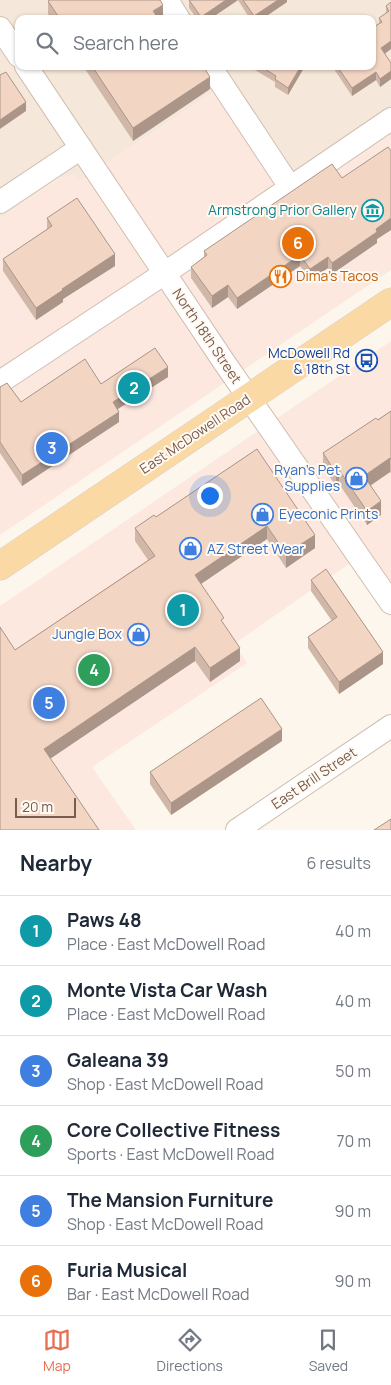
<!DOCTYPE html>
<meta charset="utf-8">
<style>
:root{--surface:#fff;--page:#f6f6f7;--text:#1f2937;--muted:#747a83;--line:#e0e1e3;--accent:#e76f51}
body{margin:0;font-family:Manrope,sans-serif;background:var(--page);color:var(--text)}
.scale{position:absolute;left:15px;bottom:12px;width:61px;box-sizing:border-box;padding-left:5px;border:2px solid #7a5c4d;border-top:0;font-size:14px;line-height:18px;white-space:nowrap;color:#7a5c4d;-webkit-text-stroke:4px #fffaf3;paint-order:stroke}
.you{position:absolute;left:209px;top:495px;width:18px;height:18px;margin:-12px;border:4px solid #fff;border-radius:50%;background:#1a73e8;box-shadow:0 0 0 8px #1a73e833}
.badge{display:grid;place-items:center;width:32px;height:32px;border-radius:50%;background:var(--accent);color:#fff;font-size:16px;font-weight:700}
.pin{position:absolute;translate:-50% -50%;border:2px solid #fff;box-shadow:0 1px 5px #0006}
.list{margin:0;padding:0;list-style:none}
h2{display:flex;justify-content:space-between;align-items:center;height:65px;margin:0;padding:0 20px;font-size:21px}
h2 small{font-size:16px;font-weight:400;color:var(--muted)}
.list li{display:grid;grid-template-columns:32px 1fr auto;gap:15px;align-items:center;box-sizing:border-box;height:70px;padding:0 20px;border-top:1px solid var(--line)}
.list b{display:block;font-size:19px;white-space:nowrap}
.list p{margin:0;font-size:16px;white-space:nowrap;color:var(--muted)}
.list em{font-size:16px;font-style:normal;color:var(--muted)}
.icon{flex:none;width:28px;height:28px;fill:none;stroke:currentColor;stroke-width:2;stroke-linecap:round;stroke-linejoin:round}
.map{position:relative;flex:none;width:391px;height:830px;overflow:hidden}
.search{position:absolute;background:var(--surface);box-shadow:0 1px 4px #0004;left:15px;right:15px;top:15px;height:55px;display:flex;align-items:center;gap:12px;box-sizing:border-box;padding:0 18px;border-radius:10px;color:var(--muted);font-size:19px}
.sheet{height:485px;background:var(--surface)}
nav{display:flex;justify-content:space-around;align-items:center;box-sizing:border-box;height:70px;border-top:1px solid var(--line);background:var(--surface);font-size:14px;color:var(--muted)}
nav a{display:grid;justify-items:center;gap:2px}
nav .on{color:var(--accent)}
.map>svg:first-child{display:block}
.residential{fill:#f5e8da;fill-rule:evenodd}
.commercial{fill:#fde8e0}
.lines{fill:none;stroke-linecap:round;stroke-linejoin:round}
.minor-casing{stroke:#d1beb0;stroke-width:24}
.major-casing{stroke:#dad1cd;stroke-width:29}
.minor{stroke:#fff;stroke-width:22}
.major{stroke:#fbd9a5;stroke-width:28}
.wall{fill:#d1b7a8}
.shaded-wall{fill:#aa9588}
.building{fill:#f3d5c3;stroke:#aa9588}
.labels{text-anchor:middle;stroke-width:4;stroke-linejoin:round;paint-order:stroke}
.culture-label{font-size:14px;fill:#0d838f;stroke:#fffaf3;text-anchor:end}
.food-label{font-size:14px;fill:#c56008;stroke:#fffaf3;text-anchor:start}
.street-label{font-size:14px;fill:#7a5c4d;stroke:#fffaf3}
.transit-label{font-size:14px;fill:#164399;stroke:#fffaf3;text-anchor:end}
.shop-label{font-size:14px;fill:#366cbe;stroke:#fffaf3;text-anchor:end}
</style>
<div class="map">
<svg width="391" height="830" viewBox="0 0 391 830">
<rect width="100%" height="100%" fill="#fdf6ec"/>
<path class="residential" d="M 0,0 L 391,0 L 391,109 L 283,180 L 221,87 L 81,181 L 60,177 L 0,219 ZM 19,19 L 372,19 L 372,66 L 19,66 Z"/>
<g class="commercial">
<path d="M 221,87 L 283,180 L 391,109 L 391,270 L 0,535 L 0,219 L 61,177 L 75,175 L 81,181 Z"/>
<path d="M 391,341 L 391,582 L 369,550 L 234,644 L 247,663 L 92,767 L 136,830 L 0,830 L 0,606 Z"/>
</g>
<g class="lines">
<defs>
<g id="minor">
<path d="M 167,0 L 179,19"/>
<path d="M 0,28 L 19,56"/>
<path d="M 26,66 L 224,362 L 391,603"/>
<path d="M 210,66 L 290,187"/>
<path d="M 0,202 L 81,148"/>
<path d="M 0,382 L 165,273 L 391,119"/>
<path d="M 237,830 L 391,726"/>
</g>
<path id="major" d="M 0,566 L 391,302"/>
</defs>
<use href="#minor" class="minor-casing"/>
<use href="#major" class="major-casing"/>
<use href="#minor" class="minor"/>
<use href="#major" class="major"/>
</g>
<g class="wall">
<path d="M 189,0 L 287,0 L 287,2 L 262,19 L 250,19 L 238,0 L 210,19 L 197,19 L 189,8 Z"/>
<path d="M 48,1 L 163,18 L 161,19 L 51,19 L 48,14 Z"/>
<path d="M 391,2 L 391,49 L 385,54 L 391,63 L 391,79 L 380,87 L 376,80 L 352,96 L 332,66 L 372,66 L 379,24 L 379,18 L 386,13 L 386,6 Z"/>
<path d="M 83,66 L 190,66 L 210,89 L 133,141 Z"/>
<path d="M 248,66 L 305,66 L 288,95 L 275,87 L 275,82 Z"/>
<path d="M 391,151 L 391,230 L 377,239 L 377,243 L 332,274 L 328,268 L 310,280 L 300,266 L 237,309 L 228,297 L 212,308 L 191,278 L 191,267 L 204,257 L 204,251 L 342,178 Z"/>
<path d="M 47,218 L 115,266 L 63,299 L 63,302 L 36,320 L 3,271 L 3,259 L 47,229 Z"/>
<path d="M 168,377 L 118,409 L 119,422 L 22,486 L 0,453 L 0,387 L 21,402 Z"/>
<path d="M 391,411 L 391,473 L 390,472 L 371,485 L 381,515 L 367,525 L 339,484 L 336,486 L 323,467 L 323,453 Z"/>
<path d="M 257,449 L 315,548 L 286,568 L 267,539 L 201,584 L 224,625 L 240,661 L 210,682 L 195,661 L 50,758 L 0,830 L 15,650 L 148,560 L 135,541 L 135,528 L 156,517 Z"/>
<path d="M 311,580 L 383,664 L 339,694 L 308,648 L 308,637 L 332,621 L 311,591 Z"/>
<path d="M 282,741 L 171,815 L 150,784 L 150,772 Z"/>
</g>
<g class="shaded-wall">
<path d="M 226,0 L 238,0 L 210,19 L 201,19 L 201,17 Z"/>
<path d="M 278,0 L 287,0 L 287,2 L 262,19 L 254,19 L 254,16 Z"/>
<path d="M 163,5 L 163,18 L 161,19 L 153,19 L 153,11 Z"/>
<path d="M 391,41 L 391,49 L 381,56 L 381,48 Z"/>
<path d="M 301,66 L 305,66 L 288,95 L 288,88 Z"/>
<path d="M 391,71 L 391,79 L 380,87 L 380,79 Z"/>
<path d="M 376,72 L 376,80 L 352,96 L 352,88 Z"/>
<path d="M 210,77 L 210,89 L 133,141 L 133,128 Z"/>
<path d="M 26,102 L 26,111 L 0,129 L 0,120 Z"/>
<path d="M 391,218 L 391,230 L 377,239 L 377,243 L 332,274 L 332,263 L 376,229 Z"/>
<path d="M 115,254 L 115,266 L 63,299 L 63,302 L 36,320 L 36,308 L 62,289 Z"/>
<path d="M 300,255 L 300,266 L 237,309 L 237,298 Z"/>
<path d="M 328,257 L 328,268 L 310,280 L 310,269 Z"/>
<path d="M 228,285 L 228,297 L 212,308 L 212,296 Z"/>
<path d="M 168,367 L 168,377 L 113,412 L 113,402 Z"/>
<path d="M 119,412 L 119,422 L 22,486 L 22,475 Z"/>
<path d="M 390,458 L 390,472 L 364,490 L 364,476 Z"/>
<path d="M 339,470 L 339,484 L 336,486 L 336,473 Z"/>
<path d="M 381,501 L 381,515 L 367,525 L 367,511 Z"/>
<path d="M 267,526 L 267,539 L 195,588 L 195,575 Z"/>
<path d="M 315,535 L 315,548 L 286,568 L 286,554 Z"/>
<path d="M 195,647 L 195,661 L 44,763 L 44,749 Z"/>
<path d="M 240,648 L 240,661 L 210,682 L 210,668 Z"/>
<path d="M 383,652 L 383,664 L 339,694 L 339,682 Z"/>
<path d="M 282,729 L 282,741 L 171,815 L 171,803 Z"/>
</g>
<g class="building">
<path d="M 50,0 L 160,0 L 163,5 L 153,11 L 159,19 L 60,19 L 48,1 Z"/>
<path d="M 189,0 L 226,0 L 201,17 Z"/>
<path d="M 243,0 L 278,0 L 254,16 Z"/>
<path d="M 391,2 L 391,41 L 381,48 L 391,63 L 391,71 L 380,79 L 376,72 L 352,88 L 337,66 L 372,66 L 372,28 L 382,22 L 379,18 L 389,11 L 386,6 Z"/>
<path d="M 92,66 L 190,66 L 192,68 L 195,66 L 203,66 L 210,77 L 133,128 Z"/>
<path d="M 260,66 L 301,66 L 288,88 L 275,79 L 276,76 Z"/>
<path d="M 6,72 L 26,102 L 0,120 L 0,75 Z"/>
<path d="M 388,147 L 391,151 L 391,218 L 376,229 L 377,232 L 332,263 L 328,257 L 310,269 L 300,255 L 237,298 L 228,285 L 212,296 L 191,267 L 207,255 L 204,251 L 332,164 L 342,178 Z"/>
<path d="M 77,198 L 115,254 L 62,289 L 63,290 L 36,308 L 3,259 L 52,226 L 47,218 Z"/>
<path d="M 155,348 L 168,367 L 113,402 L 119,412 L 22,475 L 0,442 L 0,387 L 7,383 L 21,402 L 85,359 L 101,384 Z"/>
<path d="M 391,411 L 391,459 L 390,458 L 364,476 L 381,501 L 367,511 L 339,470 L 336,473 L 323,453 L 376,418 L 378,420 Z"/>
<path d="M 257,449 L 315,535 L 286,554 L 267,526 L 195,575 L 224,618 L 221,620 L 240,648 L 210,668 L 195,647 L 44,749 L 99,830 L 0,830 L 0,627 L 15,650 L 155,556 L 135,528 L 154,515 L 156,517 Z"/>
<path d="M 326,569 L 383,652 L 339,682 L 308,637 L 337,617 L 311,580 Z"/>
<path d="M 261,698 L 282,729 L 171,803 L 150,772 Z"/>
<path d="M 391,819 L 391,830 L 374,830 Z"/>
</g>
<defs>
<symbol id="museum-ring" viewBox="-11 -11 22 22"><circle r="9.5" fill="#fffaf3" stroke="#0f9aa8" stroke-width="1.5"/><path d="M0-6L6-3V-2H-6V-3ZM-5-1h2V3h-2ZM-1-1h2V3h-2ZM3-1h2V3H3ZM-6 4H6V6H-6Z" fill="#0f9aa8"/></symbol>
<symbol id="restaurant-ring" viewBox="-11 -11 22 22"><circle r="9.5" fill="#fffaf3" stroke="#e8710a" stroke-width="1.5"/><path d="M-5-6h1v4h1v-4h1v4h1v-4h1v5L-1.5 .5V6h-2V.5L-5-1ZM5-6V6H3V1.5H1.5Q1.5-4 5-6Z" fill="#e8710a"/></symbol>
<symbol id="bus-ring" viewBox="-11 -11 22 22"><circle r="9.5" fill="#fffaf3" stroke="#1a4fb4" stroke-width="1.5"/><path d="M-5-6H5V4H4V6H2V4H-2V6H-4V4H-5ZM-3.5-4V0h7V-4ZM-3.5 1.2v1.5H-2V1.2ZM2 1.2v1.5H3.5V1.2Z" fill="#1a4fb4"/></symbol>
<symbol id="shop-ring" viewBox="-11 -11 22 22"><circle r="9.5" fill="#fffaf3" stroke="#3f7fe0" stroke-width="1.5"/><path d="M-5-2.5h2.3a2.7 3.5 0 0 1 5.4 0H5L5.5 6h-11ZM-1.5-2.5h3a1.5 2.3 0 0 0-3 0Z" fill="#3f7fe0"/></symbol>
</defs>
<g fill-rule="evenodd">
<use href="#museum-ring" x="360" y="198" width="25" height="25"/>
<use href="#restaurant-ring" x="268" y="264" width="25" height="25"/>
<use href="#bus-ring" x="354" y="348" width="25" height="25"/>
<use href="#shop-ring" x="344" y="466" width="25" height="25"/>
<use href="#shop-ring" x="250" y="502" width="25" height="25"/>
<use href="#shop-ring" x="178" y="536" width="25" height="25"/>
<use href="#shop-ring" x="126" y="622" width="25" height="25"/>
</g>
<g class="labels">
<g class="culture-label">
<text x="357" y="215">Armstrong Prior Gallery</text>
</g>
<g class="food-label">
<text x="296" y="281">Dima's Tacos</text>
</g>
<g class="street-label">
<text transform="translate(207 336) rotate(56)" y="5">North 18th Street</text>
<text transform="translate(195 434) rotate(-34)" y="5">East McDowell Road</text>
<text transform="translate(314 778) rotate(-34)" y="5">East Brill Street</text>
</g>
<g class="transit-label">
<text x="350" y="358">McDowell Rd<tspan x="350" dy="16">&amp; 18th St</tspan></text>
</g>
<g class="shop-label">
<text x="340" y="475">Ryan's Pet<tspan x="340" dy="16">Supplies</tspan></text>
<text x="279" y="519" text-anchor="start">Eyeconic Prints</text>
<text x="207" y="554" text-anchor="start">AZ Street Wear</text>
<text x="122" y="639">Jungle Box</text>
</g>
</g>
</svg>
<div class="scale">20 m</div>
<div class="you"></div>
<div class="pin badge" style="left:183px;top:610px;background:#0f9aa8">1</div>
<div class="pin badge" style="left:134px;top:388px;background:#0f9aa8">2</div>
<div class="pin badge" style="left:52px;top:448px;background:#3f7fe0">3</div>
<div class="pin badge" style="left:94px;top:670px;background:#2e9e5b">4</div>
<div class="pin badge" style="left:49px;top:703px;background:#3f7fe0">5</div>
<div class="pin badge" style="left:298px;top:243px;background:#e8710a">6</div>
<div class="search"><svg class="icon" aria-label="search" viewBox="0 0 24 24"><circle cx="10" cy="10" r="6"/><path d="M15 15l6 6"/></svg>Search here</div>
</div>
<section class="sheet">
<h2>Nearby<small>6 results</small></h2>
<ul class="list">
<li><span class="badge" style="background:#0f9aa8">1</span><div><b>Paws 48</b><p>Place · East McDowell Road</p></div><em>40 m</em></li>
<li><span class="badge" style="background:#0f9aa8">2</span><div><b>Monte Vista Car Wash</b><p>Place · East McDowell Road</p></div><em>40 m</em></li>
<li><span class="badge" style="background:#3f7fe0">3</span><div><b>Galeana 39</b><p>Shop · East McDowell Road</p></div><em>50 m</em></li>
<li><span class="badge" style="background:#2e9e5b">4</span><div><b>Core Collective Fitness</b><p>Sports · East McDowell Road</p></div><em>70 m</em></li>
<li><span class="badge" style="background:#3f7fe0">5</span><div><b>The Mansion Furniture</b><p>Shop · East McDowell Road</p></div><em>90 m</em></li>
<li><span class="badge" style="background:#e8710a">6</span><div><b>Furia Musical</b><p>Bar · East McDowell Road</p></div><em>90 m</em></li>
</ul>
</section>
<nav>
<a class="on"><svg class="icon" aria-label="map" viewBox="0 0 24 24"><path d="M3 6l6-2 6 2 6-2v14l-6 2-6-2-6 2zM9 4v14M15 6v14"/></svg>Map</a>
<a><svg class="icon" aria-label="directions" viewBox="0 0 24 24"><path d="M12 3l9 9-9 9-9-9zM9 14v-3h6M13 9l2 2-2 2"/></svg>Directions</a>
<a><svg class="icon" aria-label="saved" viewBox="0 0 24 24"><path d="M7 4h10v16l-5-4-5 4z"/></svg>Saved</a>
</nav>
